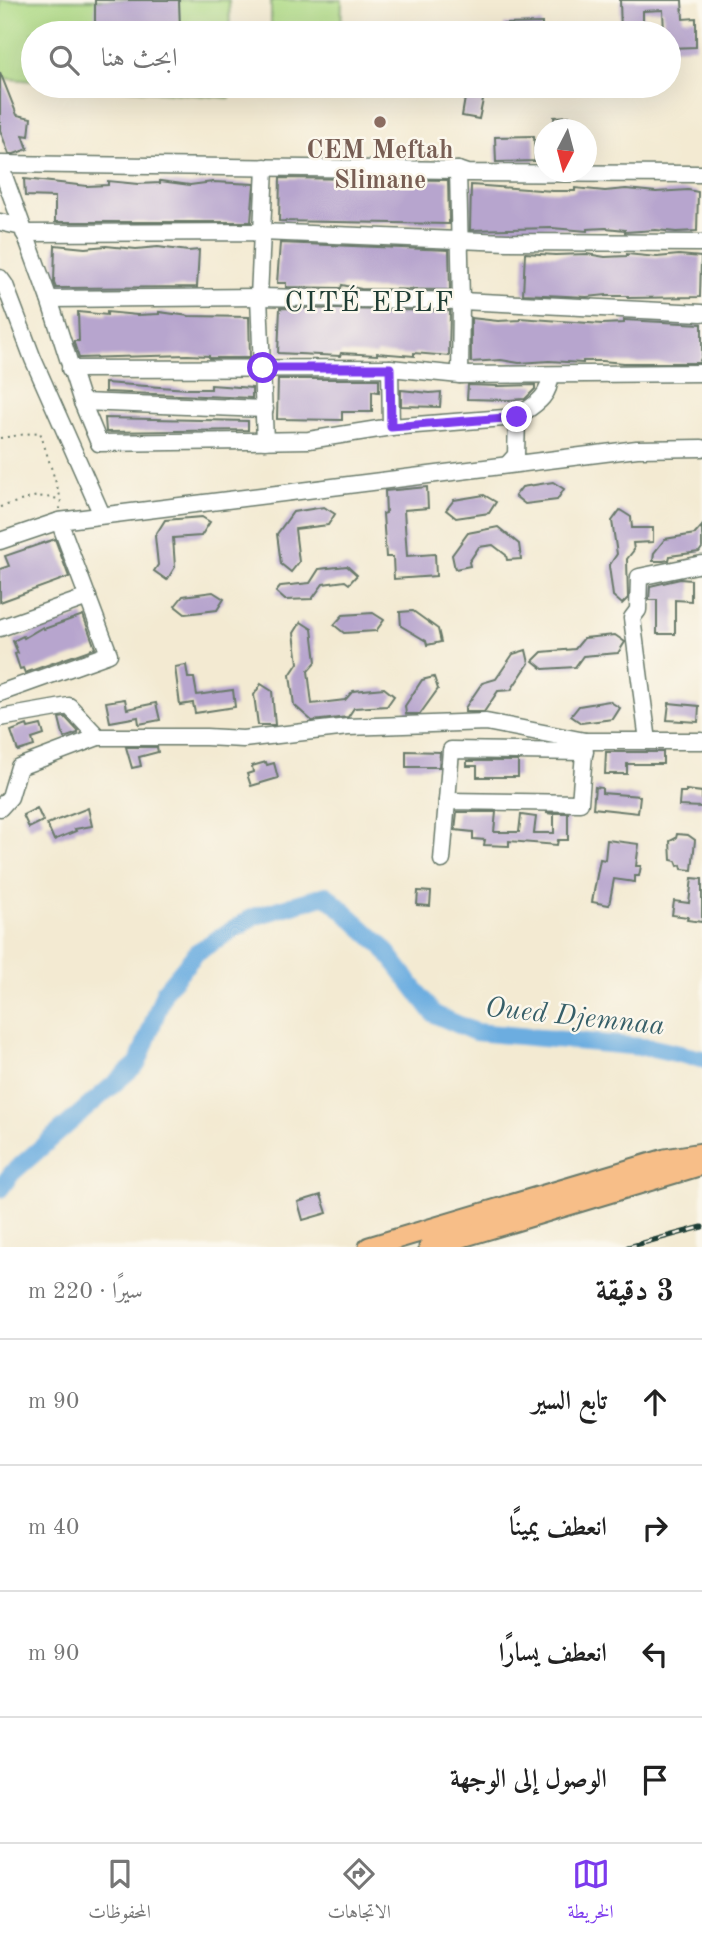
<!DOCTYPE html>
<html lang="ar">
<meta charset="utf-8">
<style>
:root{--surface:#fff;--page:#f6f6f6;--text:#222;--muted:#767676;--line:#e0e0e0;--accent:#7c3aed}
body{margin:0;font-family:"Old Standard TT",Amiri,serif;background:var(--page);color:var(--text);direction:rtl}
.compass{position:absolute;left:534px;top:119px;width:63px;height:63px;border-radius:50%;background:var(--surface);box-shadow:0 7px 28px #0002;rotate:186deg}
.stop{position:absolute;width:21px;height:21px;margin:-16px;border:5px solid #7c3aed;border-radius:50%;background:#fff}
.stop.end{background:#7c3aed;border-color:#fff;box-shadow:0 2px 7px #0008}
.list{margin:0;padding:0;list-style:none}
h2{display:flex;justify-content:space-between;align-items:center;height:91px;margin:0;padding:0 28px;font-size:30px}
h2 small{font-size:23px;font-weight:400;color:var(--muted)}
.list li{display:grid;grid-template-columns:46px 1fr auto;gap:21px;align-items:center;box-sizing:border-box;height:126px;padding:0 28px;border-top:2px solid var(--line)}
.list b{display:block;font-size:26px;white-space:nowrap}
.list em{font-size:23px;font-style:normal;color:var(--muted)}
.icon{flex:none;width:38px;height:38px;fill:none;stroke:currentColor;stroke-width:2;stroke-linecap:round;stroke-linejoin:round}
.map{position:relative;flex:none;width:702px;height:1247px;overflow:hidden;direction:ltr}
.search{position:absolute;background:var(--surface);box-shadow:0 7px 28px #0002;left:21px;right:21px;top:21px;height:77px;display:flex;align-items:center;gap:18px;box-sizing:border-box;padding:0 24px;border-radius:38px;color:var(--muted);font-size:26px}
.sheet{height:595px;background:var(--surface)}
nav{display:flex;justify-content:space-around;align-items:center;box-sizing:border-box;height:98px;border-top:2px solid var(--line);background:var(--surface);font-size:19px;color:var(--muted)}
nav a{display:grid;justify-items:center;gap:4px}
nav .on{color:var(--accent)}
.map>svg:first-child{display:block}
.green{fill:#afda86;stroke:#678c5d;stroke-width:2}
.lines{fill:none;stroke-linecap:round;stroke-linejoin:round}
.river{stroke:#6cade0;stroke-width:18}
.building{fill:#b7a5ce}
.minor-casing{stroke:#697a6b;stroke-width:19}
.major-casing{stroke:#697a6b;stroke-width:23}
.path{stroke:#697a6b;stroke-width:2;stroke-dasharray:2 5;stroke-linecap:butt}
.minor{stroke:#fff;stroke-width:16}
.major{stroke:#f7be88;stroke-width:19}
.rail-casing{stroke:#1f3d34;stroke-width:5}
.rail{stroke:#fbf7ec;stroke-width:2.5;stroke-dasharray:8;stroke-linecap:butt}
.route{stroke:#7c3aed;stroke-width:9}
.education-dot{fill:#8d6e63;stroke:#fbf7ec;stroke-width:2.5}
.labels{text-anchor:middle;stroke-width:5;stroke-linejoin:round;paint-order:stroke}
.education-label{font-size:26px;font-weight:bold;fill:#785e54;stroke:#fbf7ec}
.neighbourhood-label{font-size:28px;letter-spacing:2px;fill:#1f3d34;stroke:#fbf7ec}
.water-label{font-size:28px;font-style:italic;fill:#365f68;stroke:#fbf7ec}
</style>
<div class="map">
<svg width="702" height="1247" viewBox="0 0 702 1247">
<rect width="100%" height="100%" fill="#fbf7ec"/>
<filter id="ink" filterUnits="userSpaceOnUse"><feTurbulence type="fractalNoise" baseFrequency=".0143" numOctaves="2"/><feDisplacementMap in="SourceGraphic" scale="14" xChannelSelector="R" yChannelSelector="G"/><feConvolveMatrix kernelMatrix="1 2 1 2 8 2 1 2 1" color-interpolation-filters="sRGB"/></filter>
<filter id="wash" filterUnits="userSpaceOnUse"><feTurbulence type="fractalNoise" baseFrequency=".00686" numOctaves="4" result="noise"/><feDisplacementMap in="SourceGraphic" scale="28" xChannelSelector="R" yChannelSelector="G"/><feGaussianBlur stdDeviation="1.57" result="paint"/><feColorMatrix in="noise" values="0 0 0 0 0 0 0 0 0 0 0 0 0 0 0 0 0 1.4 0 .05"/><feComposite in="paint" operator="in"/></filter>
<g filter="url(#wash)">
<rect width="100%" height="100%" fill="#f3ead2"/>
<g class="green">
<path d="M 0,0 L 229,0 L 230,33 L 33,33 L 33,81 L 0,78 Z"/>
<path d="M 271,0 L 342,0 L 341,33 L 271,33 Z"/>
<path d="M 91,86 L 230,86 L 230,98 Z"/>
<path d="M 270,86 L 341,86 L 341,92 L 270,91 Z"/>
</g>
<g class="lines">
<path class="river" d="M 0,1189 L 12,1173 L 138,1063 L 165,990 L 197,952 L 253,917 L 326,895 L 382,946 L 434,1014 L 475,1032 L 653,1048 L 702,1059"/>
</g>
<g id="blocks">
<g class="building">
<path d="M 95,0 L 179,0 L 180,28 L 95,30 Z"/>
<path d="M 620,0 L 682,0 L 683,19 L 696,18 L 696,47 L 669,48 L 669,33 L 664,33 L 663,10 L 643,11 L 643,33 L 621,33 Z"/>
<path d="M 542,23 L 542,33 L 504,33 L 504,24 Z"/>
<path d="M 0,72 L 17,115 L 31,118 L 29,136 L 23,135 L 28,149 L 14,154 L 9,154 L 0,130 Z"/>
<path d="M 467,86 L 486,86 L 479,119 L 462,116 Z"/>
<path d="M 569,116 L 570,130 L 555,130 L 554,117 Z"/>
<path d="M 534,136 L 535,161 L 496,162 L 495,137 Z"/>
<path d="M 280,178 L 448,180 L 449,224 L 279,221 Z"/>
<path d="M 24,179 L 87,186 L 108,185 L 108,181 L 138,184 L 160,183 L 160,181 L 190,185 L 213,182 L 254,184 L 251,222 L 55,222 L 55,197 L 25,196 Z"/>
<path d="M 471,185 L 553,191 L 575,191 L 575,188 L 605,191 L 626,189 L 656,192 L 688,190 L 698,192 L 697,231 L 676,232 L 656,230 L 625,232 L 625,230 L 606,228 L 587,229 L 587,231 L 552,228 L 470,230 Z"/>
<path d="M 280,243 L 449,250 L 450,290 L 361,289 L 342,285 L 341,288 L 286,287 L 286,283 L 277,283 Z"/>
<path d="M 55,245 L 85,248 L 106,246 L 136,249 L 158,247 L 188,251 L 199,250 L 197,287 L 56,288 L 54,283 Z"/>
<path d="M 525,253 L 555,255 L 587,254 L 605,257 L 627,256 L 627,254 L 657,257 L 679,255 L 701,257 L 700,297 L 628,298 L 628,296 L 606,296 L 606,295 L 587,297 L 523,294 Z"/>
<path d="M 280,308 L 450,311 L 449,356 L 414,353 L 414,356 L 377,353 L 377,355 L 341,353 L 340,356 L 278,353 Z"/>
<path d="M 78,312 L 107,315 L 107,312 L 137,315 L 159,314 L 159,312 L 189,316 L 249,317 L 250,358 L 209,358 L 209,356 L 188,355 L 79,358 L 74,343 L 74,341 L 79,341 Z"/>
<path d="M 471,318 L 498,321 L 520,320 L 520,318 L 602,324 L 624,323 L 624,320 L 702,324 L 702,356 L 699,363 L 624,363 L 602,361 L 583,361 L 583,363 L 549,361 L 519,363 L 501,360 L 471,362 Z"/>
<path d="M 278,379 L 379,379 L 379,392 L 372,391 L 372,412 L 342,412 L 342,420 L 277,419 Z"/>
<path d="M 105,383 L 187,389 L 211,389 L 211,385 L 252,388 L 252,398 L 105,392 Z"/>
<path d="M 468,385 L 498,386 L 535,385 L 535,389 L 525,399 L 509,400 L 467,399 Z"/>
<path d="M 401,390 L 430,393 L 441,392 L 440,407 L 401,406 Z"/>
<path d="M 105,418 L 248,421 L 248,430 L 106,432 Z"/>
<path d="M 553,482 L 564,489 L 557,500 L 525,504 L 515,496 L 522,487 Z"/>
<path d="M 427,487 L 428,508 L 404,510 L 407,556 L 435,554 L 436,576 L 394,579 L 393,557 L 386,557 L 383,514 L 386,513 L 385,491 Z"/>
<path d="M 484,495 L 496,502 L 489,513 L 456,518 L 446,510 L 454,500 Z"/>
<path d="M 324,507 L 335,514 L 328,525 L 295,529 L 299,562 L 291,572 L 281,564 L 277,534 L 293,512 Z"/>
<path d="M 620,510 L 631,517 L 632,528 L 653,528 L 653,542 L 633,543 L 634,550 L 627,559 L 628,598 L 622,604 L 613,596 L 609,566 L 617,554 L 612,521 Z"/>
<path d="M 202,517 L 210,522 L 201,536 L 173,538 L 175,567 L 167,580 L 154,571 L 158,565 L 155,536 L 165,520 Z"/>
<path d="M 702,526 L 702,548 L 699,552 L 670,556 L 669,560 L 663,561 L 653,561 L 654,553 L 665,539 L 695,534 Z"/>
<path d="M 498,527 L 519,544 L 521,559 L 507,560 L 506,555 L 493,545 L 479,547 L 469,562 L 470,566 L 455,569 L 452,555 L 468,533 Z"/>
<path d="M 55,539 L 69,577 L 0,602 L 0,569 L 9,566 L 5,556 Z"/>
<path d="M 347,566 L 357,575 L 349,584 L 345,581 L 323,584 L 312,599 L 285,600 L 276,592 L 281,586 L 310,583 L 319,569 Z"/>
<path d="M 680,579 L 691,580 L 691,601 L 675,600 L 675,634 L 657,634 L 657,600 L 649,600 L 650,586 Z"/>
<path d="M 213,592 L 224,599 L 217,610 L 185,614 L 175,606 L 183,596 Z"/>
<path d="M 413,611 L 438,629 L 441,642 L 427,645 L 426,641 L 401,626 L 400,612 Z"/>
<path d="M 373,613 L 384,620 L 376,631 L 344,633 L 334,625 L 343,615 Z"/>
<path d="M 83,615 L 95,648 L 25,673 L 23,668 L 20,669 L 15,654 L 18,653 L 13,641 L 23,636 L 24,638 L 43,627 L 44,629 Z"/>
<path d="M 301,622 L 312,629 L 316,662 L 308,671 L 312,704 L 345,700 L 353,691 L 384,688 L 394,696 L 387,706 L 354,708 L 348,717 L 312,721 L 294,705 L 290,675 L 298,663 L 294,633 Z"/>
<path d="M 615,635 L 625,642 L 618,653 L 583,656 L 575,667 L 543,669 L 533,661 L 542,652 L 575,649 L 584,638 Z"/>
<path d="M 526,650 L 529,663 L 511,690 L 498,691 L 484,712 L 465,712 L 465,708 L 482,683 L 496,679 L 513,654 Z"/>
<path d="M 186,665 L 188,678 L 194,678 L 197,695 L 233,690 L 235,707 L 195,713 L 193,703 L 180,705 L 175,667 Z"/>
<path d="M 434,677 L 438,689 L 420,714 L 406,714 L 405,706 L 422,680 Z"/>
<path d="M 261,684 L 272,691 L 275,725 L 258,725 L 254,695 Z"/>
<path d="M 125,699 L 127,709 L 156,703 L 160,720 L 139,724 L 138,717 L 110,722 L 106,702 Z"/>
<path d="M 609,701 L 620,708 L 613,719 L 581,723 L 571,716 L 579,706 Z"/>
<path d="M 669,703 L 699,706 L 698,722 L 667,720 Z"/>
<path d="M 65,717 L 78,731 L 78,733 L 64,738 L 59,718 Z"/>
<path d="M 27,725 L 28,728 L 41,725 L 44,735 L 32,739 L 34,746 L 18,751 L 11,731 Z"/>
<path d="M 126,747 L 157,747 L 158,752 L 139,757 L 141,766 L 132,768 Z"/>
<path d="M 406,751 L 440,752 L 439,767 L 406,767 Z"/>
<path d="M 606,752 L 663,752 L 663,764 L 627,764 L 627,774 L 605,774 Z"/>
<path d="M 467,761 L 518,761 L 518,777 L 477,777 L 477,766 L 467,766 Z"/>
<path d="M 266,762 L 267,765 L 274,763 L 278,778 L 251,786 L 247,774 L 253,772 L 252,766 Z"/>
<path d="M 595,787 L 602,788 L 602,793 L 640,796 L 638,813 L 593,808 Z"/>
<path d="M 686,790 L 702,792 L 702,807 L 679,806 L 680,792 L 686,792 Z"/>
<path d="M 37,808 L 43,821 L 29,828 L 23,815 Z"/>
<path d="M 88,808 L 92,826 L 75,829 L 76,831 L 54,840 L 47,824 Z"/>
<path d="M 457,812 L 496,812 L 494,832 L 519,832 L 521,815 L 536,817 L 534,833 L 554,833 L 554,814 L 546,813 L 568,813 L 568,840 L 558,840 L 557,845 L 509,841 L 509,846 L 484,845 L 485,840 L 473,839 L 473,832 L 455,830 Z"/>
<path d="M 677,834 L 688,835 L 695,840 L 692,870 L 682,869 L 681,865 L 678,866 L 676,861 L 671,860 L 670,841 L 676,838 Z"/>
<path d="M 607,840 L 639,844 L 636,866 L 641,866 L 639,876 L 635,876 L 635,882 L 614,879 L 609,905 L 592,902 L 600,859 L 605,860 Z"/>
<path d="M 692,878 L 702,879 L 702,922 L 687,920 L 688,917 L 672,915 L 674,901 L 689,903 Z"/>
<path d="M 418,891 L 431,892 L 430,906 L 417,905 Z"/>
<path d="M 321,1195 L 327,1213 L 303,1220 L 298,1202 Z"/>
</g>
</g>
</g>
<g filter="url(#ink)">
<use href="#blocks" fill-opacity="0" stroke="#697a6b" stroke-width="2"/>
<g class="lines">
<defs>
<g id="minor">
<path d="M 0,164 L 458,170 L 467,173 L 702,174"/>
<path d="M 0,165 L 49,299 L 82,402 L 265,409"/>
<path d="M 265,167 L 259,297 L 265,441"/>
<path d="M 458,170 L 461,301 L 460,375"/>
<path d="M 0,222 L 22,227"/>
<path d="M 24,233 L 261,232 L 507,242 L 702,243"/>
<path d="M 0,278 L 5,285 L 33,359 L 102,515"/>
<path d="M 49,299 L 259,297 L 461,301 L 702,313"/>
<path d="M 390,368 L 391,427"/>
<path d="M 70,369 L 390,368 L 460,375 L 702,373"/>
<path d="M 82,402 L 99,443 L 309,440 L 391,427 L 517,417 L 516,455 L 507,465"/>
<path d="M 517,417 C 534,405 550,398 550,375"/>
<path d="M 0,541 L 59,521 L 637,449 L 702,448"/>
<path d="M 0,628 L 88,597"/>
<path d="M 0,693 L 109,654 L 59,521"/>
<path d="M 0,718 L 69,706 L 98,737"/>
<path d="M 648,741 L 632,618 L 638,610 L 639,577 L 702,564"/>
<path d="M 447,801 L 451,750 L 585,752"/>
<path d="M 0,808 L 10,797 L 19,767 L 98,737 L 206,737 L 243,739 L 348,727 L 486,722 L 585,741"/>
<path d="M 442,860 L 447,801 L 580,803 L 585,741 L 702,741"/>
</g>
<g id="major">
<path d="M 369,1247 L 665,1159 L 702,1153"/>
<path d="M 429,1247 L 702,1165"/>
</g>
</defs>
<use href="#minor" class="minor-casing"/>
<use href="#major" class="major-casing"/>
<g class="path">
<path d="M 0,438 L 40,432 L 61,499 L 60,509"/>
<path d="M 0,507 L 37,496 L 60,499"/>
</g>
<use href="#minor" class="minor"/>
<use href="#major" class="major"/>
<defs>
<path id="rail" d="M 628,1247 L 702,1227"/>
</defs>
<use href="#rail" class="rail-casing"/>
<use href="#rail" class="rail"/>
</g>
</g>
<g class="lines" filter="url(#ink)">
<path class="route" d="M 263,368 L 390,368 L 391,427 L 517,417"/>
</g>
<circle class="education-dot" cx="380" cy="122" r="7"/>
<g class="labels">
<g class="education-label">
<text x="380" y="158">CEM Meftah<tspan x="380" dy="30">Slimane</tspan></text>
</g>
<g class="neighbourhood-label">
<text x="370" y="311">CITÉ EPLF</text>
</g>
<g class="water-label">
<text transform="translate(575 1015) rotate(6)" y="10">Oued Djemnaa</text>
</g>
</g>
</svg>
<svg class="compass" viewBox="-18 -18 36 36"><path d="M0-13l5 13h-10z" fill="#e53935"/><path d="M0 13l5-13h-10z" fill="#767676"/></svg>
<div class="stop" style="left:263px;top:368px"></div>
<div class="stop end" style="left:517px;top:417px"></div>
<div class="search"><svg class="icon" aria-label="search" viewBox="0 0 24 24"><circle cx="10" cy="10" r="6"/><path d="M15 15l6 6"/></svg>ابحث هنا</div>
</div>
<section class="sheet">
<h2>3 دقيقة<small>سيرًا · 220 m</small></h2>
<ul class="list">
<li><svg class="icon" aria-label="ahead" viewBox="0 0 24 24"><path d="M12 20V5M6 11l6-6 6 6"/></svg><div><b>تابع السير</b></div><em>90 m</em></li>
<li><svg class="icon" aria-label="right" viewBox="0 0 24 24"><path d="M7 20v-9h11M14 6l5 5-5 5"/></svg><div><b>انعطف يمينًا</b></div><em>40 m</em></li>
<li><svg class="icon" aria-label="left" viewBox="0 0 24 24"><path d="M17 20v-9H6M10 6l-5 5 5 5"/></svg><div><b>انعطف يسارًا</b></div><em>90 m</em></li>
<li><svg class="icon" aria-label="arrive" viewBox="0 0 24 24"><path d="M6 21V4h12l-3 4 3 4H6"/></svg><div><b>الوصول إلى الوجهة</b></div></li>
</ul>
</section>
<nav>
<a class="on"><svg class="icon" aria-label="map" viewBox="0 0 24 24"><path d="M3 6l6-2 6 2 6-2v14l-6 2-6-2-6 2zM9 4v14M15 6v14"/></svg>الخريطة</a>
<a><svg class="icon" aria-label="directions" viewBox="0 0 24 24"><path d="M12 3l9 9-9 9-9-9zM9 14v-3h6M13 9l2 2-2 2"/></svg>الاتجاهات</a>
<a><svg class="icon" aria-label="saved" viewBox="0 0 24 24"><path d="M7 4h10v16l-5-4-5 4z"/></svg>المحفوظات</a>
</nav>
